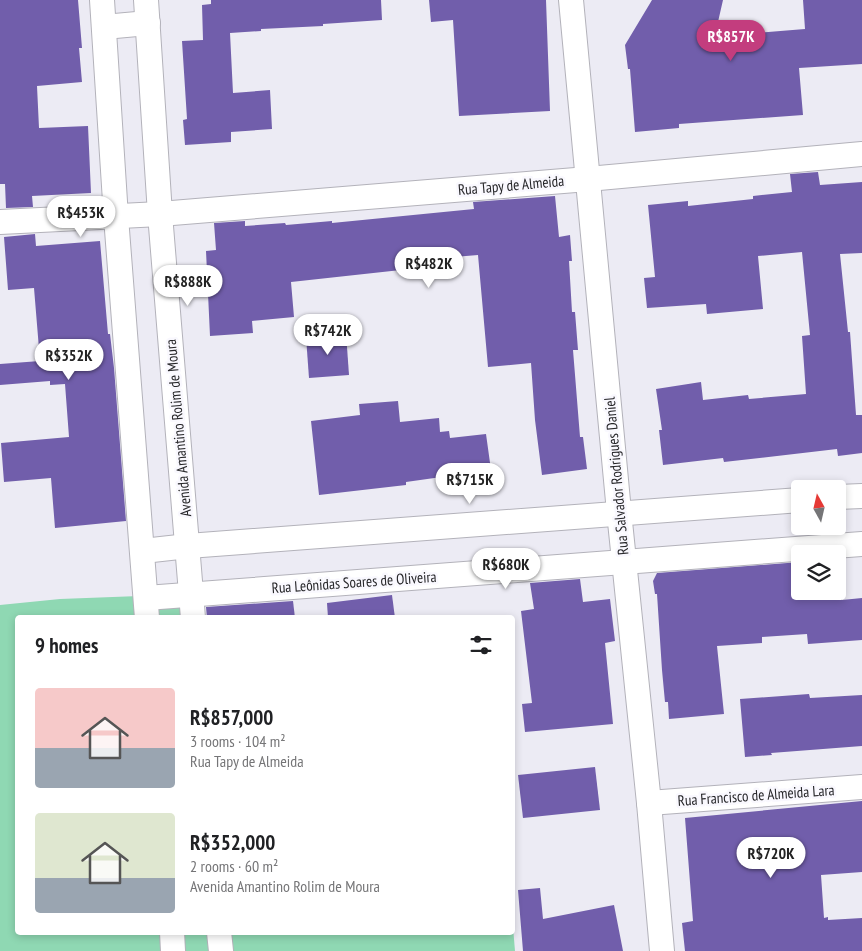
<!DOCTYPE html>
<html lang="en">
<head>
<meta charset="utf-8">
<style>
  body { margin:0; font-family:"PT Sans Narrow",sans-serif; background:#f2f2f2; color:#202124; height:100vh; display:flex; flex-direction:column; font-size:19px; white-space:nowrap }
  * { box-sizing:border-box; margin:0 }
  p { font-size:16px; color:#757577 }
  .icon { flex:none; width:28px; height:28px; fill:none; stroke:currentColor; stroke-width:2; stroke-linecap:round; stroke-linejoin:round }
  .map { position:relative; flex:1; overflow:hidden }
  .drawer { position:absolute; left:15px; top:615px; width:500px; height:320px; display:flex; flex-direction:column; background:#fff; border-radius:5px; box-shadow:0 2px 8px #0003 }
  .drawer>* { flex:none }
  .needle { width:32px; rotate:352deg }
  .fabs { position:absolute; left:791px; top:480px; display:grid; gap:10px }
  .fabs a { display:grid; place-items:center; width:55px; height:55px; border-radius:5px; background:#fff; box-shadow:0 2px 8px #0003; font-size:25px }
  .price { position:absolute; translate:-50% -42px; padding:0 11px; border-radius:18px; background:#fff; color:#222; font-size:16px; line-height:32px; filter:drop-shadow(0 1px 2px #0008) }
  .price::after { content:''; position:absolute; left:50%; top:30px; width:15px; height:11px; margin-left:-8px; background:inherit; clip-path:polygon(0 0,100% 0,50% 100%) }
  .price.selected { background:#c33d7e; color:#fff }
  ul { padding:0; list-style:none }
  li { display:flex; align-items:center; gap:15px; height:125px; padding:0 20px }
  li span { display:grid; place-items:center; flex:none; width:140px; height:100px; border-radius:5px; color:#555 }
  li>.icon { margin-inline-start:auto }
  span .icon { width:60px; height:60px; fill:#fffc; stroke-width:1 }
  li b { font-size:21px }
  h2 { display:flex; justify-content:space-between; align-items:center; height:60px; padding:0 20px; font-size:21px }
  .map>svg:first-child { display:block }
</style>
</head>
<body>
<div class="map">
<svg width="862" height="951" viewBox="0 0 862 951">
  <rect width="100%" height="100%" fill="#ecebf4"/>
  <!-- green -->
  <polygon fill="#8fd8b3" points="192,594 193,617 18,618 18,932 512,932 513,927 515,951 0,951 0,605 60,599"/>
  <!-- building -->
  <g fill="#715eab">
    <polygon points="0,0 78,0 82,48 79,48 82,82 37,86 39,128 88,126 91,193 32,196 33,207 6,208 5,184 0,184"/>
    <polygon points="211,0 381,0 382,20 323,24 323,26 261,29 261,31 230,33 233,93 270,90 272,129 231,132 231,142 185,145 183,120 187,119 182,41 203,40 202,5 211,4"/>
    <polygon points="429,0 546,0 550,111 459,116 453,20 431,22"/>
    <polygon points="652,0 723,0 715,35 732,31 732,35 805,29 803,0 862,0 862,64 799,68 803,115 679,124 679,128 635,132 630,69 628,69 625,45"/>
    <polygon points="818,172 820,185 862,182 862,253 840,254 848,332 850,332 856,415 862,415 862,453 838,456 837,449 724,462 723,458 663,465 659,430 662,430 656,389 701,382 703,400 748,395 749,399 806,394 802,336 810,335 802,252 758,256 763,309 707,314 706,304 647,308 644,278 655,277 648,205 688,201 688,206 753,199 753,196 792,192 790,174"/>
    <polygon points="555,196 559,237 570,235 572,261 569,261 572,312 575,312 578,350 573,350 580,437 583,437 587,469 542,475 535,420 531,363 488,367 478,255 418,260 419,268 291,282 294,317 252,321 253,333 210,336 206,251 216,250 214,223 245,221 245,226 285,223 286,225 332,221 332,223 474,209 473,202"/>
    <polygon points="35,234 36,246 100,241 108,334 110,334 114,368 126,521 55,528 51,478 4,482 1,443 69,437 65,384 50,385 50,381 0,385 0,364 40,361 34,288 8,290 4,237"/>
    <polygon points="346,333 349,375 309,378 306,337"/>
    <polygon points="398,401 400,422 439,418 440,432 449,431 450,438 486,434 491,470 406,482 406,485 319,495 311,421 360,415 359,404"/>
    <polygon points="800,562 800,591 838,591 838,580 840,580 842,600 862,598 862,640 808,644 807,634 762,637 762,643 717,646 724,714 669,719 668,702 665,702 662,670 657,594 655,594 653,581 657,573"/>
    <polygon points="580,579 583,602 610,599 615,641 605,643 613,724 525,732 522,704 532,703 521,611 534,609 530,583"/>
    <polygon points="392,595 395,618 328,618 327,603"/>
    <polygon points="293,601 295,618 207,618 206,607"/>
    <polygon points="809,694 810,698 862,695 862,746 771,753 772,755 745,757 740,699"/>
    <polygon points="595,767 600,810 523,818 518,775"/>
    <polygon points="862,801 862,872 821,875 824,918 828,917 828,920 862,918 862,951 685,951 682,923 693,921 685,818"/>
    <polygon points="540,888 543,919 614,905 623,951 523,951 518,890"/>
  </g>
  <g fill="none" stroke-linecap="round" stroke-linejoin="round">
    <!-- street casing -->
    <g stroke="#b3b2ba" stroke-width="26">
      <g id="street">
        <polyline points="102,0 116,217 147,618"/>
        <polyline points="146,0 160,214 193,618"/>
        <polyline points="571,0 619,512 649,803 662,951"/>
        <polyline points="104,27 148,23"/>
        <polyline points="0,222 160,214 588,179 862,154"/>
        <polyline points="838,497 862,496"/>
        <polyline points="143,551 188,546 800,500"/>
        <polyline points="146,598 862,544"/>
        <polyline points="649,803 862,787"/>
        <polyline points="172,932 173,951"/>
        <polyline points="219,932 221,951"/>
      </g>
    </g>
    <!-- street -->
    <use href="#street" stroke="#fff" stroke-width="24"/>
  </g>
  <g text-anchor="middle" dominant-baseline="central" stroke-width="5" stroke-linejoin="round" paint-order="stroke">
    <!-- street labels -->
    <g font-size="15" fill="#262629" stroke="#f9f8fe">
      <text transform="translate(511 185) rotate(-5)">Rua Tapy de Almeida</text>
      <text transform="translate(178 428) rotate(-95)">Avenida Amantino Rolim de Moura</text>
      <text transform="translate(616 476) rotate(-95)">Rua Salvador Rodrigues Daniel</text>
      <text transform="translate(354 582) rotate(-4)">Rua Leônidas Soares de Oliveira</text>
      <text transform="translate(756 795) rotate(-4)">Rua Francisco de Almeida Lara</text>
    </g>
  </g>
</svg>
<div class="fabs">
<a><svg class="needle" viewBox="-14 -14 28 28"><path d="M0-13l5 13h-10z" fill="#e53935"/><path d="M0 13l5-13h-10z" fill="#757577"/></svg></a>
<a><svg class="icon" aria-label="layers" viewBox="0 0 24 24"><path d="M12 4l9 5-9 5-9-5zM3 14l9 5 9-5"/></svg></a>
</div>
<b class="price selected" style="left:731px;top:62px">R$857K</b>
<b class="price" style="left:81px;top:238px">R$453K</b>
<b class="price" style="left:429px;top:289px">R$482K</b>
<b class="price" style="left:188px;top:307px">R$888K</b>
<b class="price" style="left:328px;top:356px">R$742K</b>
<b class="price" style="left:69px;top:381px">R$352K</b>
<b class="price" style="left:470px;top:505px">R$715K</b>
<b class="price" style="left:506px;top:590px">R$680K</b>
<b class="price" style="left:771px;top:879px">R$720K</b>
<section class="drawer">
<h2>9 homes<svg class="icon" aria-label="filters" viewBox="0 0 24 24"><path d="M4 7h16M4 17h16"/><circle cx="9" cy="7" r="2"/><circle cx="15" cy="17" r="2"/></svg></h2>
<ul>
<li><span style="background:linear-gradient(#f6c9c9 60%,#9aa5b1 0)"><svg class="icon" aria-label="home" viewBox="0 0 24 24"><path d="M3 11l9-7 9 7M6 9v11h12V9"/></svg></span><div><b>R$857,000</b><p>3 rooms · 104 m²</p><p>Rua Tapy de Almeida</p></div></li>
<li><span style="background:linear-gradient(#dfe7d0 65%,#9aa5b1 0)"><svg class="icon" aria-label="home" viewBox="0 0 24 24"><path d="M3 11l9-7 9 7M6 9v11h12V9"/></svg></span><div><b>R$352,000</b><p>2 rooms · 60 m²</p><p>Avenida Amantino Rolim de Moura</p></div></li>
</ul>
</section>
</div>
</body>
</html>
